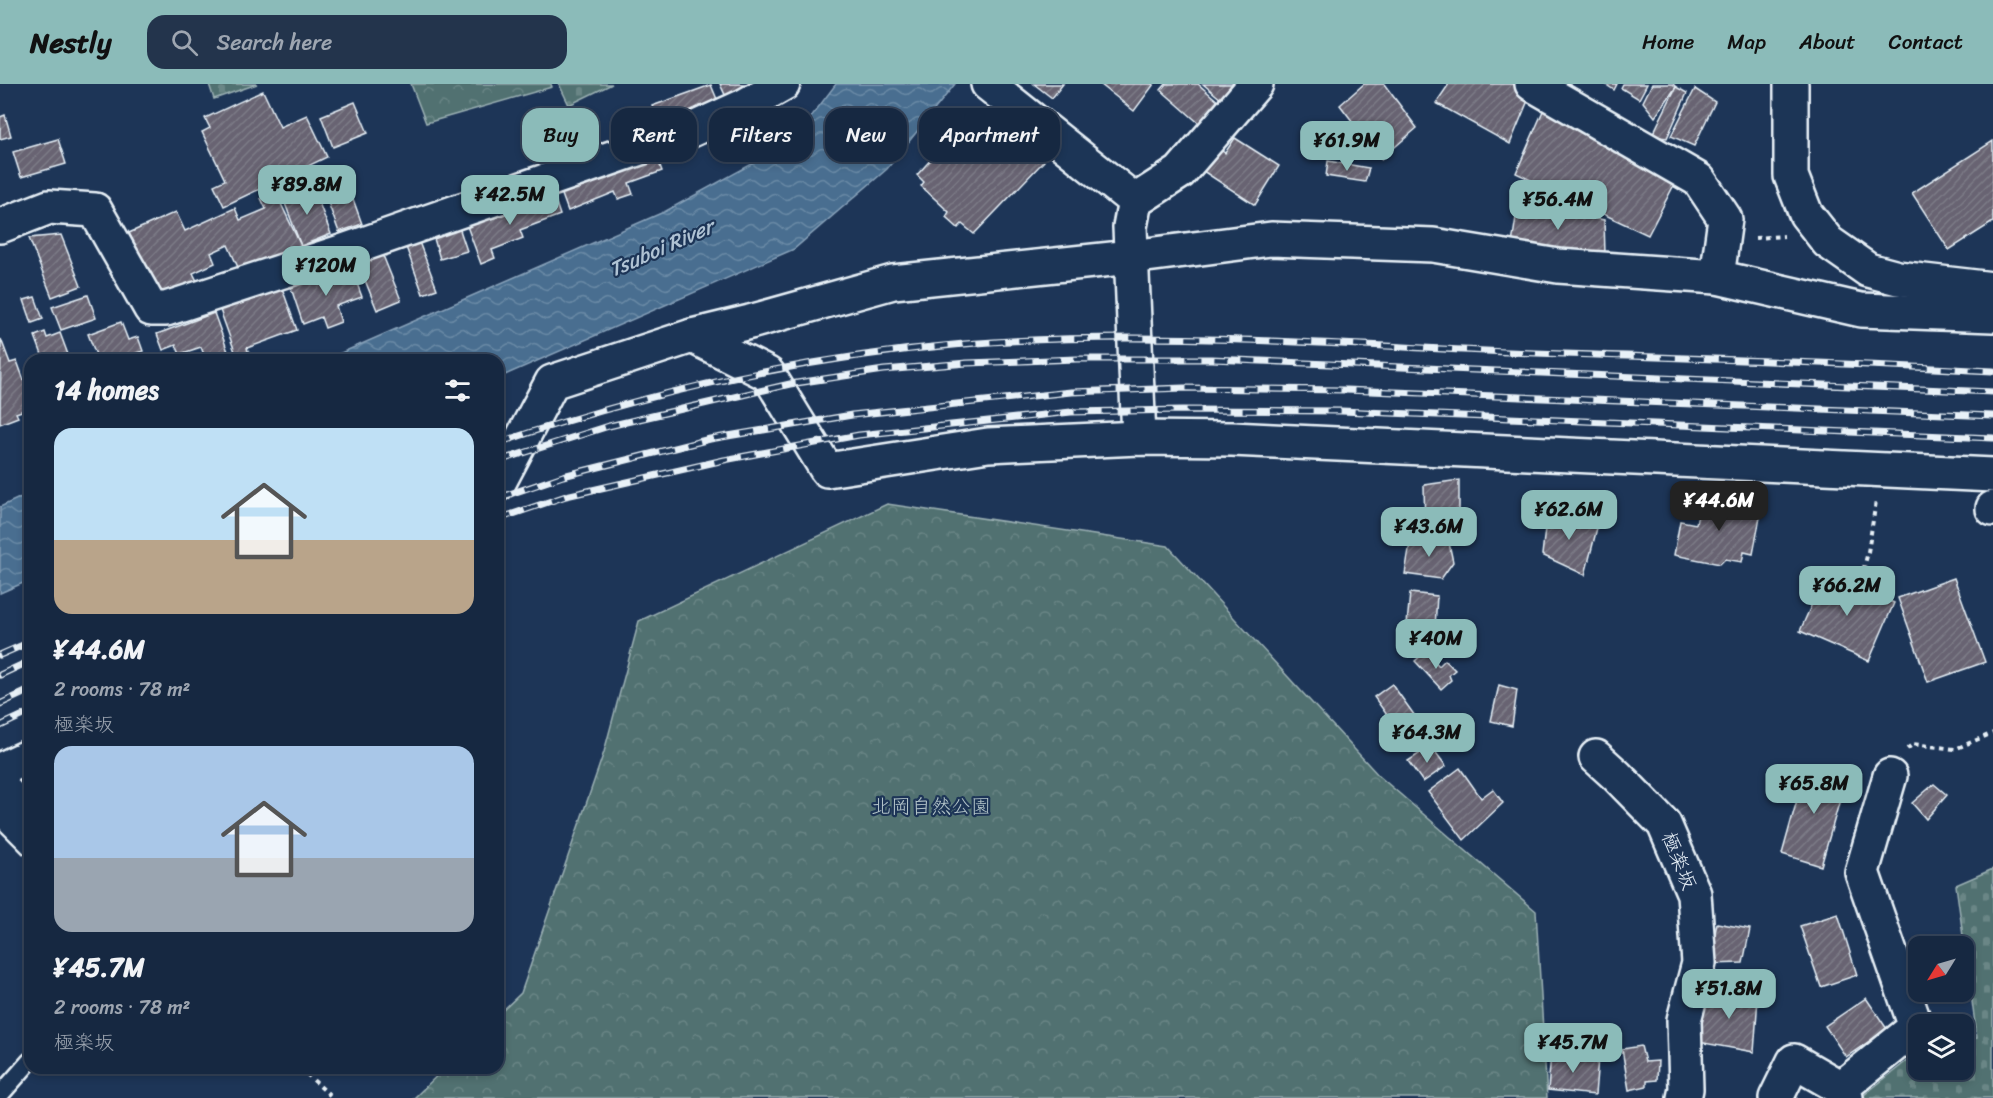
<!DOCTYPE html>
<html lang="en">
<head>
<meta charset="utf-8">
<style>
  body { margin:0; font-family:Sriracha,"Klee One",sans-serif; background:#23344c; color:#f1f3f6; height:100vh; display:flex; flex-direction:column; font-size:22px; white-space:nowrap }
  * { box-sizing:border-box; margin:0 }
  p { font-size:20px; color:#9ea6b1 }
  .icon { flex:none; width:33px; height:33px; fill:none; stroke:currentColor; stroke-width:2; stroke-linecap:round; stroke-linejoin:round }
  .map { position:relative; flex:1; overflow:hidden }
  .side { position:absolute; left:24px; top:270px; width:480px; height:720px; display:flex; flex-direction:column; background:#162841; border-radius:18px; box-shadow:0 3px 9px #0003,0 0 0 2px #35445a }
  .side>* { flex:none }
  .banner { position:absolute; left:522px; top:24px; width:570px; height:54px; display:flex; gap:12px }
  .needle { width:39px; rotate:233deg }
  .tools { position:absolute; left:1908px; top:852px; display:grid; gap:12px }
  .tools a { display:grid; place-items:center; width:66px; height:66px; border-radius:12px; background:#162841; box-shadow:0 3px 9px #0003,0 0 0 2px #35445a; font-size:30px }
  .price { position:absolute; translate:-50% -51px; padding:0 14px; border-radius:12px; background:#8bbbb9; color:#111; font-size:20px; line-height:39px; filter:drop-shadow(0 2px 3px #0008) }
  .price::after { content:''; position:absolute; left:50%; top:36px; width:18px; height:14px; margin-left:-9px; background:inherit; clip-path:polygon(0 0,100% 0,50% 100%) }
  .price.on { background:#222; color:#fff }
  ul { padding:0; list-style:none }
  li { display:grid; align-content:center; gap:12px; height:318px; padding:0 30px }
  li span { display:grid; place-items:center; height:186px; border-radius:18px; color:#555 }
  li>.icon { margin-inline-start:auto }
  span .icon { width:108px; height:108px; fill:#fffc; stroke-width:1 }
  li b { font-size:26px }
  h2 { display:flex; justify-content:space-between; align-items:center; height:72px; padding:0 30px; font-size:26px }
  .pill { padding:0 21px; border-radius:18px; background:#162841; box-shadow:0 3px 9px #0003,0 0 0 2px #35445a; font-size:21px; line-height:54px }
  .pill.on { background:#8bbbb9; color:#111 }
  header { display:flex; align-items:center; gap:36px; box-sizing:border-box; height:84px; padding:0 30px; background:#8bbbb9; color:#111 }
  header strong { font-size:28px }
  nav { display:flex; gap:33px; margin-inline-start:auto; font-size:21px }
  .search { width:420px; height:54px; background:#23344c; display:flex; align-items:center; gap:15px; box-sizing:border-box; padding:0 21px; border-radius:18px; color:#9ea6b1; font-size:22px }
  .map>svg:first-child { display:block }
</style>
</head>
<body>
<header>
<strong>Nestly</strong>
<div class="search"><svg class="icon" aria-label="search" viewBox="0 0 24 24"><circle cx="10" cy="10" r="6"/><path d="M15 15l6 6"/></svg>Search here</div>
<nav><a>Home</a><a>Map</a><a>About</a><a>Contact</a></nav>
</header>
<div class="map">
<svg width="1993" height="1014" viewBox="0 0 1993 1014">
  <defs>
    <pattern id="forest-crowns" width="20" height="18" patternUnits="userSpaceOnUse" patternTransform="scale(1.5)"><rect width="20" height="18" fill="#517171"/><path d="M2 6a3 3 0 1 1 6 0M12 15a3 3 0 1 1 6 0" fill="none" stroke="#6a8686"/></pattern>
    <pattern id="cemetery-stones" width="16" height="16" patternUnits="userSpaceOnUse" patternTransform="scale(1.5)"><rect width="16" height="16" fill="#517171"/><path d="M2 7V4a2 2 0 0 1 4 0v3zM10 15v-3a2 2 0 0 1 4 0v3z" fill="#6a8686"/></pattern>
    <pattern id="water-waves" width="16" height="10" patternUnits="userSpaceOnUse" patternTransform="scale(1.5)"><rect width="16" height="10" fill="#486e90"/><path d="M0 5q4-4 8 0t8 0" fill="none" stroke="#6b8aa6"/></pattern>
    <pattern id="building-hatch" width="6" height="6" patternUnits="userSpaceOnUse" patternTransform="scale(1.5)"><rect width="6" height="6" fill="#676472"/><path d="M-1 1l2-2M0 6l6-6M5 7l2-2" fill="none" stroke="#7d7b87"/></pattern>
  </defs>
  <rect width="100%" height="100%" fill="#1d3557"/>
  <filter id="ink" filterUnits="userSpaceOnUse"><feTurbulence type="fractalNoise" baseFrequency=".0167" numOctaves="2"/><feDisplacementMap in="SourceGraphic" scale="12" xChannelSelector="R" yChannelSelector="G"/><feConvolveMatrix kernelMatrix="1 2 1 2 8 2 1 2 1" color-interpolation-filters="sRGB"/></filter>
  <g filter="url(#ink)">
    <!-- forest -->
    <g fill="url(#forest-crowns)" stroke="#9cb1b4" stroke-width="1.5">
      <polygon points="411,0 551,0 552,3 426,39"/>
      <polygon points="887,420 1168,462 1379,692 1536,827 1547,1014 414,1014 445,984 498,984 498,931 521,909 604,668 639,537"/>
    </g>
    <!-- cemetery -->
    <g fill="url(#cemetery-stones)" stroke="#9cb1b4" stroke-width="1.5">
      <polygon points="209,0 257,0 214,15"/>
      <polygon points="559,0 612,0 569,21"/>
      <polygon points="1993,785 1993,1014 1865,1014 1864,1011 1918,968 1918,986 1964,986 1964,955 1977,954 1956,801"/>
    </g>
    <!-- water -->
    <g fill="url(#water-waves)" stroke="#88a2ba" stroke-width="1.5">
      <polygon points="836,0 955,0 887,85 794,165 498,294 498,276 325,276 666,127 792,58"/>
      <polygon points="30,409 30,496 0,509 0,423"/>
    </g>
    <!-- building -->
    <g fill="url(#building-hatch)" stroke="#e8f1f8" stroke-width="1.5">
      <polygon points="720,0 762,0 727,15"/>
      <polygon points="1034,0 1063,0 1052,14"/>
      <polygon points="1100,0 1154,0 1134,27"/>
      <polygon points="1166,0 1198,0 1220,19 1201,41 1161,6"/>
      <polygon points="1203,0 1235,0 1222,16"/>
      <polygon points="1364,0 1384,0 1417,44 1381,75 1340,21"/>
      <polygon points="1449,0 1515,0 1531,9 1510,60 1436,19"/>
      <polygon points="1605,0 1617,0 1614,6"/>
      <polygon points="1623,0 1647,0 1639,15 1621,4"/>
      <polygon points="1652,0 1673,0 1676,3 1655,33 1643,18"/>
      <polygon points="711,1 719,20 660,42 652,22"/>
      <polygon points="1676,3 1687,9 1667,54 1652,52"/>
      <polygon points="1695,5 1715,18 1694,62 1671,52"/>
      <polygon points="263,7 280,43 307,31 327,73 224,122 214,101 225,96 202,48 210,44 205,34"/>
      <polygon points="355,18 368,49 333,63 321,32"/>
      <polygon points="1546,20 1677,95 1648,151 1516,89"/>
      <polygon points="643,25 650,42 623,52 616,35"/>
      <polygon points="987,27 1044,77 974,150 962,140 958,144 946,133 949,128 921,102 924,98 917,91 958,45 965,52"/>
      <polygon points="5,31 11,52 0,55 0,33"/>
      <polygon points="1235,54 1279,82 1255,121 1203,87 1219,65 1225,69"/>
      <polygon points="58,55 66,80 21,93 13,68"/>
      <polygon points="1993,57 1993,138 1949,166 1912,109"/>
      <polygon points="656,71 662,87 629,99 633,110 618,115 615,108 568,127 561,108"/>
      <polygon points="1328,77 1369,84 1365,98 1326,92"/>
      <polygon points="334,88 341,107 349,104 362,140 339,148 319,94"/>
      <polygon points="313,103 331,150 301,162 283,114"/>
      <polygon points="275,107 301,162 241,190 228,161 211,169 215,179 193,189 197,197 159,214 129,149 176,128 185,147 235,124 240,136 266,125 261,114"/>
      <polygon points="553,110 560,131 520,146 523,154 492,166 495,174 481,180 467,142"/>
      <polygon points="1518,120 1604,136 1605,170 1512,160"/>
      <polygon points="459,143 467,167 440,175 433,151"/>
      <polygon points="61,151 81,202 52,213 29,154"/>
      <polygon points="419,158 437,205 423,210 406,163"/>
      <polygon points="382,169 401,216 377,226 358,179"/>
      <polygon points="351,183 362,213 336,222 341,238 325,244 321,233 303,240 291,204"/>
      <polygon points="282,204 297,246 247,264 250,272 238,276 220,226"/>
      <polygon points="88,211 96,234 61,246 52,223"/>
      <polygon points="35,213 43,235 32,239 24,216"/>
      <polygon points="214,229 231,276 206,276 201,263 180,270 176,261 163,266 157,250"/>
      <polygon points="121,238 128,256 138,253 143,267 134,270 137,276 98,276 88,250"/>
      <polygon points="45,248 47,254 60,249 70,276 44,276 35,252"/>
      <polygon points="1,255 10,279 17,277 30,313 30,324 16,329 18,333 0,340"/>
      <polygon points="196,271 198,276 182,276"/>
      <polygon points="1459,396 1459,448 1425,445 1424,401"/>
      <polygon points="1702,411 1762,423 1753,470 1744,468 1742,478 1725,475 1720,480 1674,471 1680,437 1696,440"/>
      <polygon points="1547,427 1598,440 1585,491 1542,471"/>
      <polygon points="1411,453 1449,459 1453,478 1441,495 1405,490"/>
      <polygon points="1826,488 1894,519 1869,577 1800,547"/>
      <polygon points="1954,494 1985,578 1928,598 1898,514"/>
      <polygon points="1410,509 1437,512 1435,543 1407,540"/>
      <polygon points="1426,567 1439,582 1445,576 1455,586 1449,591 1451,596 1441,605 1415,577"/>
      <polygon points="1392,600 1420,639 1402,652 1374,613"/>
      <polygon points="1499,601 1517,606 1512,642 1491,637"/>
      <polygon points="1431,662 1446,682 1423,698 1408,677"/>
      <polygon points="1807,680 1847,691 1821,782 1782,770"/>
      <polygon points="1460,684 1481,714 1493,705 1503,719 1464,756 1428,708"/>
      <polygon points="1934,700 1947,711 1926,735 1912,719"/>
      <polygon points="1838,830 1857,891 1821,903 1800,842"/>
      <polygon points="1717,839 1750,845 1743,879 1709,880"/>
      <polygon points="1706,904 1758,914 1754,968 1698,958"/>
      <polygon points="1866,914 1887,945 1846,973 1825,942"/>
      <polygon points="1641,962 1645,978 1658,977 1657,996 1647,997 1647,1002 1629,1006 1622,965"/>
      <polygon points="1551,970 1598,974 1595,1011 1548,1006"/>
    </g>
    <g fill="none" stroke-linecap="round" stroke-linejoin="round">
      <!-- service casing -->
      <g stroke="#e8f1f8" stroke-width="21">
        <g id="service">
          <polyline points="0,733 30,763"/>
          <polyline points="0,1011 30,977"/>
        </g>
      </g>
      <!-- minor casing -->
      <g stroke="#e8f1f8" stroke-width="38">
        <g id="minor">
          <polyline points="988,0 1135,117"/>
          <polyline points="1532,0 1699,96 1725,135 1717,193"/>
          <polyline points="1791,0 1791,92 1806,130 1828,158 1868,186 1898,194 1993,205"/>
          <polyline points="0,142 49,123 95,126 151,225 166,225 341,168 689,47 744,22 783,0"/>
          <polyline points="1139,354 1130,143 1135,117 1180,88 1256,0"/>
          <polyline points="498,400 552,298 692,252 768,290 827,386 988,361 1139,354 1232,355 1993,391"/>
          <polyline points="1993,424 1993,425"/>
          <polyline points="1596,673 1617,692 1664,740 1694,810 1699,879 1684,936 1686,1005 1684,1014"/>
          <polyline points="0,686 30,672"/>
          <polyline points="0,703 30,732"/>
          <polyline points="1841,1004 1916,943 1862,788 1890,692"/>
          <polyline points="1776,1014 1794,977 1841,1004 1846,1014"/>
        </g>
      </g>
      <!-- tertiary casing -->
      <g stroke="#e8f1f8" stroke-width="38">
        <polyline id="tertiary" points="692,252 750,238 893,198 1131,173 1271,155 1433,161 1558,182 1717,193 1861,226 1993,231"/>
      </g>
      <!-- path -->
      <g stroke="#e8f1f8" stroke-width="4" stroke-dasharray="4.5 4.5" stroke-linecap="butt">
        <polyline points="1755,154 1784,152"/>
        <polyline points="1859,503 1868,468 1876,417"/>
        <polyline points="1907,665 1913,660 1955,665 1993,649"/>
        <polyline points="300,984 333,1014"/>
      </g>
      <!-- service -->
      <use href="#service" stroke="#1d3557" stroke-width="16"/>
      <!-- minor -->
      <use href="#minor" stroke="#1d3557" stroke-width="33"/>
      <!-- tertiary -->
      <use href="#tertiary" stroke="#1d3557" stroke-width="33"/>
      <!-- rail casing -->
      <g stroke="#e8f1f8" stroke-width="7">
        <g id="rail">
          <path d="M 498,359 C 649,308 805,273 964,260 C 1145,246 1327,260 1509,268 C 1670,274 1832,278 1993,287"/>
          <polyline points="498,377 609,342 790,300 884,286 967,279 1077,275 1211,275 1993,308"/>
          <polyline points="498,414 563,392 710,355 852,331 1071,308 1184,304 1345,306 1993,332"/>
          <polyline points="498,435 566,412 724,376 859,351 1071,328 1182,326 1341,327 1993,354"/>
          <polyline points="0,571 30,558"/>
          <polyline points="0,591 30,577"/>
          <polyline points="0,620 30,606"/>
          <polyline points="0,642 30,628"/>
        </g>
      </g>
      <!-- rail -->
      <use href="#rail" stroke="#1d3557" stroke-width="4.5" stroke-dasharray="14" stroke-linecap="butt"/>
    </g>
  </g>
  <g text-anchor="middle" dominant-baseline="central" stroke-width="4.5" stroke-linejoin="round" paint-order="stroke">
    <!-- park labels -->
    <g font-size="20" fill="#b3c4c9" stroke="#1d3557">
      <text x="931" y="722">北岡自然公園</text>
    </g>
    <!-- street labels -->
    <g font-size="20" fill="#e8f1f8" stroke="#1d3557">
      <text transform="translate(1679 777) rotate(68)">極楽坂</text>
    </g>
    <!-- water labels -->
    <g font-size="21" font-style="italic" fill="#b0c3d4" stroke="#1d3557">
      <text transform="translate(661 164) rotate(-24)">Tsuboi River</text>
    </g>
  </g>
</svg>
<div class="tools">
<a><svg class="needle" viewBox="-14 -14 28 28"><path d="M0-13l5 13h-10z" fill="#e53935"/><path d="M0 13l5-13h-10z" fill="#9ea6b1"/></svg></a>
<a><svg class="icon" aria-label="layers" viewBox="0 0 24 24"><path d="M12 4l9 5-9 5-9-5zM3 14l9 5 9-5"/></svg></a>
</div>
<b class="price" style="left:1347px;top:88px">¥61.9M</b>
<b class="price" style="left:307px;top:132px">¥89.8M</b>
<b class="price" style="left:510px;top:142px">¥42.5M</b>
<b class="price" style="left:1558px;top:147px">¥56.4M</b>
<b class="price" style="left:326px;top:213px">¥120M</b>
<b class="price on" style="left:1719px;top:448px">¥44.6M</b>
<b class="price" style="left:1569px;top:457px">¥62.6M</b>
<b class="price" style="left:1429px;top:474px">¥43.6M</b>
<b class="price" style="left:1847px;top:533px">¥66.2M</b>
<b class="price" style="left:1436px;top:586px">¥40M</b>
<b class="price" style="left:1427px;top:680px">¥64.3M</b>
<b class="price" style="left:1814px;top:731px">¥65.8M</b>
<b class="price" style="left:1729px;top:936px">¥51.8M</b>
<b class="price" style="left:1573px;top:990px">¥45.7M</b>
<div class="banner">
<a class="pill on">Buy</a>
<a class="pill">Rent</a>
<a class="pill">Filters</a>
<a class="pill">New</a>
<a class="pill">Apartment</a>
</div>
<section class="side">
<h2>14 homes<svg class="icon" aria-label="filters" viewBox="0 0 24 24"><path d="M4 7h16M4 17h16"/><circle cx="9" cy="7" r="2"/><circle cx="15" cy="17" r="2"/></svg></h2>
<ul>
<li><span style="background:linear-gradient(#bfe0f5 60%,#b9a48a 0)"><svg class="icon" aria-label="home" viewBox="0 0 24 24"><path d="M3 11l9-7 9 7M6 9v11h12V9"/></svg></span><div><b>¥44.6M</b><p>2 rooms · 78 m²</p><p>極楽坂</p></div></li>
<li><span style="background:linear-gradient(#a9c7e8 60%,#9aa5b1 0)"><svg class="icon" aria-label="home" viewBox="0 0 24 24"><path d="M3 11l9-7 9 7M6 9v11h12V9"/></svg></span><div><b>¥45.7M</b><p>2 rooms · 78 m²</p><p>極楽坂</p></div></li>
</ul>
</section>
</div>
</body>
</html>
